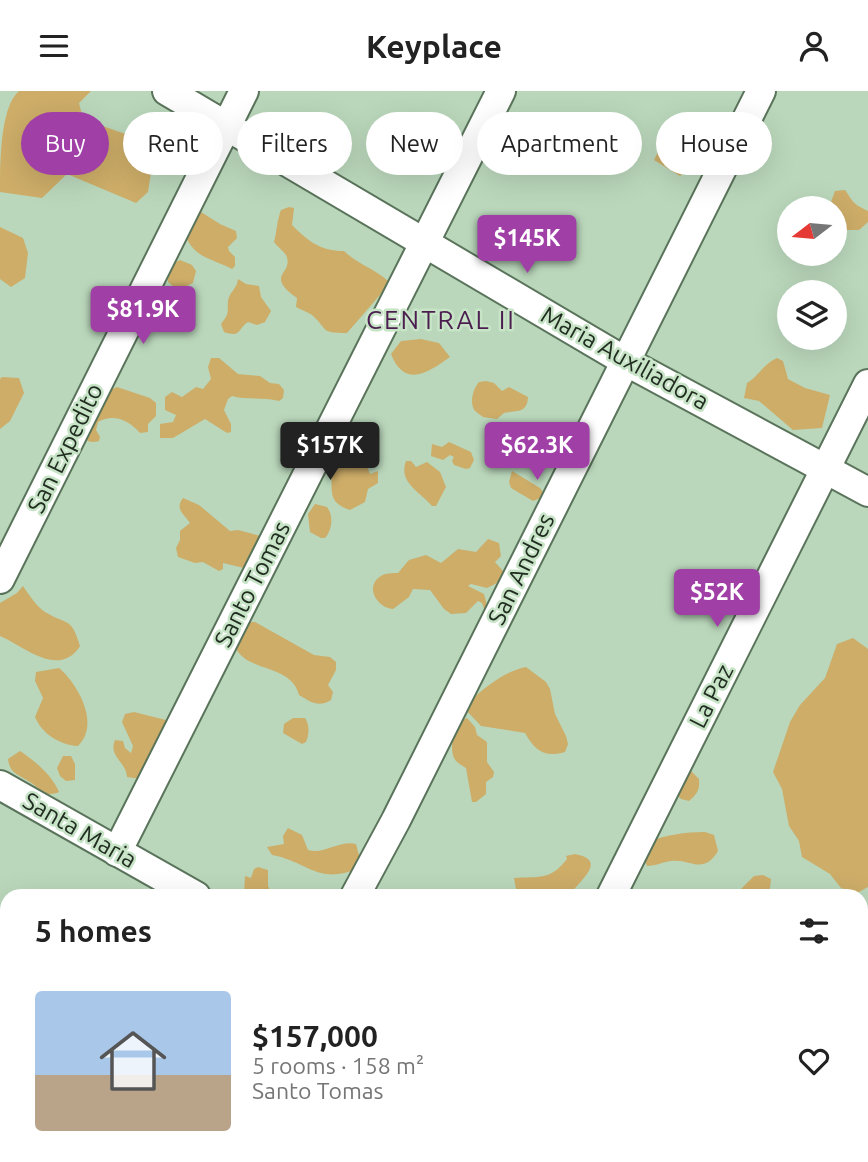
<!DOCTYPE html>
<html lang="en">
<head>
<meta charset="utf-8">
<style>
  body { margin:0; font-family:Ubuntu,sans-serif; background:#f2f2f2; color:#222; height:100vh; display:flex; flex-direction:column; font-size:26px; white-space:nowrap }
  * { box-sizing:border-box; margin:0 }
  p { font-size:23px; color:#767676 }
  .icon { flex:none; width:38px; height:38px; fill:none; stroke:currentColor; stroke-width:2; stroke-linecap:round; stroke-linejoin:round }
  .map { position:relative; flex:1; overflow:hidden }
  .sheet { position:absolute; left:0px; top:798px; width:868px; height:273px; display:flex; flex-direction:column; background:#fff; border-radius:21px 21px 0 0; box-shadow:0 7px 28px #0002 }
  .sheet>* { flex:none }
  .top-card { position:absolute; left:21px; top:21px; width:826px; height:63px; display:flex; gap:14px }
  .needle { width:46px; rotate:254deg }
  .tools { position:absolute; left:777px; top:105px; display:grid; gap:14px }
  .tools a { display:grid; place-items:center; width:70px; height:70px; border-radius:50%; background:#fff; box-shadow:0 7px 28px #0002; font-size:35px }
  .price { position:absolute; translate:-50% -60px; padding:0 16px; border-radius:7px; background:#a03fa6; color:#fff; font-size:23px; line-height:46px; filter:drop-shadow(0 2px 4px #0008) }
  .price::after { content:''; position:absolute; left:50%; top:42px; width:21px; height:16px; margin-left:-10px; background:inherit; clip-path:polygon(0 0,100% 0,50% 100%) }
  .price.selected { background:#222; color:#fff }
  ul { padding:0; list-style:none }
  li { display:flex; align-items:center; gap:21px; height:175px; padding:0 35px }
  li+li { border-top:2px solid #e0e0e0 }
  li span { display:grid; place-items:center; flex:none; width:196px; height:140px; border-radius:7px; color:#555 }
  li>.icon { margin-inline-start:auto }
  span .icon { width:84px; height:84px; fill:#fffc; stroke-width:1 }
  li b { font-size:30px }
  h2 { display:flex; justify-content:space-between; align-items:center; height:84px; padding:0 35px; font-size:30px }
  .tag { padding:0 24px; border-radius:32px; background:#fff; box-shadow:0 7px 28px #0002; font-size:24px; line-height:63px }
  .tag.selected { background:#a03fa6; color:#fff }
  header { display:flex; justify-content:space-between; align-items:center; height:91px; padding:0 35px; background:#fff; font-size:32px; font-weight:700 }
  .map>svg:first-child { display:block }
</style>
</head>
<body>
<header><svg class="icon" aria-label="menu" viewBox="0 0 24 24"><path d="M4 6h16M4 12h16M4 18h16"/></svg>Keyplace<svg class="icon" aria-label="person" viewBox="0 0 24 24"><circle cx="12" cy="8" r="4"/><path d="M4 21q1-7 8-7t8 7"/></svg></header>
<div class="map">
<svg width="868" height="1071" viewBox="0 0 868 1071">
  <rect width="100%" height="100%" fill="#bad7bb"/>
  <!-- green -->
  <g fill="#cdad68">
    <path d="M 19,0 L 91,0 L 79,12 L 83,28 L 131,45 L 145,55 L 153,69 L 148,101 L 136,112 L 67,83 L 42,107 L 0,101 C 0,73 0,16 19,0 Z"/>
    <polygon points="658,61 673,64 690,76 680,85 654,69"/>
    <path d="M 845,99 C 854,112 853,113 868,120 L 868,131 L 859,139 L 835,139 L 835,117 L 824,117 L 825,113 L 831,111 L 835,100 Z"/>
    <path d="M 289,116 L 294,117 L 292,134 C 308,150 320,160 344,160 C 359,174 372,176 388,190 L 386,197 L 347,242 C 319,242 329,239 312,224 C 308,221 301,219 296,216 L 297,207 C 263,183 295,183 286,164 C 283,160 277,155 274,151 C 277,140 277,129 281,119 Z"/>
    <path d="M 201,121 L 220,133 L 236,140 L 237,147 L 228,156 L 229,160 L 235,166 L 235,175 L 232,178 C 206,165 192,167 182,136 L 193,124 Z"/>
    <polygon points="0,136 23,147 28,162 25,187 11,196 0,188"/>
    <path d="M 180,169 L 192,174 L 196,180 L 193,192 L 178,199 L 168,191 C 168,178 168,175 180,169 Z"/>
    <path d="M 238,188 L 246,193 L 259,195 L 261,206 L 271,220 L 265,231 L 257,234 L 248,231 C 237,238 242,247 224,241 L 221,233 C 230,221 227,223 228,210 C 229,201 237,198 238,188 Z"/>
    <path d="M 421,248 L 439,252 L 450,266 C 430,280 405,299 391,263 L 401,250 Z"/>
    <path d="M 211,267 L 219,267 L 238,283 L 260,285 L 270,292 L 279,293 L 284,299 L 283,307 L 279,310 C 263,306 244,309 232,305 L 228,308 L 224,319 L 231,333 L 231,341 L 227,342 L 205,328 L 173,347 L 160,347 L 160,333 L 173,331 L 176,324 L 165,319 L 165,306 L 172,301 L 182,306 L 196,296 L 203,298 L 211,288 L 208,276 Z"/>
    <path d="M 777,267 L 783,270 L 788,288 L 805,297 L 830,304 L 822,337 L 793,339 L 759,310 L 744,307 L 747,292 C 759,285 762,274 777,267 Z"/>
    <polygon points="2,286 19,287 24,302 10,330 0,338 0,288"/>
    <path d="M 486,290 L 494,292 L 502,300 L 509,296 L 528,306 C 527,323 517,319 504,322 L 497,328 L 483,326 L 475,320 C 469,312 473,298 479,291 Z"/>
    <path d="M 117,296 L 150,307 L 156,312 L 156,325 L 148,333 L 148,341 L 140,342 C 129,329 113,322 98,331 L 96,339 L 100,346 L 99,350 C 90,352 87,351 82,344 L 106,301 Z"/>
    <polygon points="449,351 471,361 474,369 470,377 466,378 454,374 452,370 454,366 450,364 443,369 431,365 432,353 442,356"/>
    <path d="M 339,359 C 346,364 361,364 366,372 C 368,375 368,379 370,383 L 378,380 L 378,392 L 368,398 L 365,411 L 350,419 C 327,411 333,401 331,382 C 330,377 328,371 326,365 L 328,361 Z"/>
    <path d="M 406,370 L 411,370 L 416,376 L 427,371 L 440,381 L 446,396 L 436,415 L 432,415 C 419,400 398,391 406,370 Z"/>
    <polygon points="512,380 540,397 543,401 541,407 533,410 511,397 509,391"/>
    <path d="M 183,407 L 199,414 L 230,440 L 238,439 L 264,446 L 248,478 L 223,472 L 223,478 L 219,480 L 203,471 L 195,472 L 178,466 L 176,457 L 180,449 L 180,440 L 190,432 C 185,424 174,418 183,407 Z"/>
    <path d="M 315,413 L 327,416 C 334,425 332,439 325,447 L 321,447 L 310,441 L 308,423 Z"/>
    <path d="M 488,448 L 499,452 L 501,465 L 495,471 L 503,480 C 502,490 496,493 487,497 L 471,493 L 468,495 L 484,503 L 488,518 L 485,520 L 482,512 L 478,510 L 466,522 L 451,523 L 444,518 L 430,499 L 413,498 L 409,506 L 393,518 C 377,517 364,495 381,485 C 385,482 393,482 398,482 L 409,469 L 426,464 L 441,472 L 458,458 L 476,461 Z"/>
    <path d="M 23,495 C 29,504 37,516 45,521 C 68,535 71,525 80,555 C 59,588 24,555 0,545 L 0,512 L 17,502 Z"/>
    <path d="M 247,531 L 255,531 L 314,564 L 330,566 L 336,571 L 336,579 L 328,594 L 333,601 L 331,609 C 318,617 311,611 299,604 C 291,572 245,582 235,555 L 241,538 L 248,534 Z"/>
    <polygon points="853,547 868,558 868,796 857,802 841,797 830,783 802,766 799,750 789,735 782,698 773,681 790,631 800,614 825,587 837,553"/>
    <path d="M 526,576 L 546,591 L 550,598 L 555,623 L 566,645 L 568,653 L 565,661 C 545,667 535,660 525,642 L 481,635 L 464,617 C 479,600 504,580 526,576 Z"/>
    <path d="M 59,577 C 78,593 101,634 78,655 C 60,654 42,643 35,626 L 43,607 L 35,590 L 36,581 Z"/>
    <path d="M 134,621 L 174,631 L 141,688 L 127,686 C 126,670 108,666 115,649 L 123,650 L 125,657 L 131,662 L 133,655 L 122,631 L 125,623 Z"/>
    <path d="M 293,627 L 305,627 C 310,634 309,644 306,651 L 302,653 L 283,642 L 284,633 Z"/>
    <path d="M 467,627 L 475,636 L 477,644 L 487,651 L 487,671 L 494,681 L 493,686 L 486,691 L 486,703 L 476,711 L 472,711 L 466,677 C 463,675 459,673 456,670 C 448,661 454,639 458,631 Z"/>
    <path d="M 20,660 C 36,671 52,684 59,701 C 45,707 41,698 30,691 C 18,683 10,683 8,668 Z"/>
    <polygon points="63,665 71,665 75,673 75,689 66,690 60,685 57,677"/>
    <path d="M 688,677 L 699,688 C 700,699 697,703 689,710 L 681,708 L 674,701 Z"/>
    <path d="M 288,737 L 302,744 L 308,759 C 324,764 339,749 356,753 L 360,768 L 359,777 C 318,795 307,770 272,764 L 267,756 L 284,753 L 283,745 Z"/>
    <path d="M 705,741 L 714,744 L 718,760 C 703,785 690,767 671,770 C 662,771 656,775 647,775 L 644,767 L 648,751 C 665,744 685,741 705,741 Z"/>
    <path d="M 575,763 C 611,770 575,792 570,805 L 517,804 L 514,787 C 539,785 550,790 567,768 L 566,765 Z"/>
    <polygon points="258,776 268,779 268,795 273,805 244,803 245,785 251,787 254,778"/>
    <polygon points="763,784 771,788 770,797 765,805 734,805 754,785"/>
    <polygon points="510,1064 557,1064 568,1071 505,1071"/>
  </g>
  <g fill="none" stroke-linecap="round" stroke-linejoin="round">
    <!-- minor casing -->
    <g stroke="#5a745b" stroke-width="32">
      <g id="minor">
        <polyline points="167,0 625,270 868,401"/>
        <polyline points="0,488 244,0"/>
        <polyline points="0,694 196,805"/>
        <polyline points="117,761 501,0"/>
        <polyline points="355,805 396,729 761,0"/>
        <polyline points="611,805 868,293"/>
        <polyline points="659,1064 672,1071"/>
        <polyline points="328,1071 333,1064"/>
        <polyline points="631,1071 634,1064"/>
      </g>
    </g>
    <!-- minor -->
    <use href="#minor" stroke="#fff" stroke-width="28"/>
  </g>
  <g text-anchor="middle" dominant-baseline="central" stroke-width="5" stroke-linejoin="round" paint-order="stroke">
    <!-- street labels -->
    <g font-size="24" fill="#222d22" stroke="#c7e4c7">
      <text transform="translate(625 267) rotate(29)">Maria Auxiliadora</text>
      <text transform="translate(65 357) rotate(-64)">San Expedito</text>
      <text transform="translate(521 478) rotate(-64)">San Andres</text>
      <text transform="translate(252 493) rotate(-63)">Santo Tomas</text>
      <text transform="translate(711 605) rotate(-63)">La Paz</text>
      <text transform="translate(80 739) rotate(30)">Santa Maria</text>
    </g>
    <!-- neighbourhood labels -->
    <g font-size="26" letter-spacing="2" fill="#4c1d4f" stroke="#c7e4c7">
      <text x="441" y="228">CENTRAL II</text>
    </g>
  </g>
</svg>
<div class="tools">
<a><svg class="needle" viewBox="-14 -14 28 28"><path d="M0-13l5 13h-10z" fill="#e53935"/><path d="M0 13l5-13h-10z" fill="#767676"/></svg></a>
<a><svg class="icon" aria-label="layers" viewBox="0 0 24 24"><path d="M12 4l9 5-9 5-9-5zM3 14l9 5 9-5"/></svg></a>
</div>
<b class="price" style="left:527px;top:184px">$145K</b>
<b class="price" style="left:143px;top:255px">$81.9K</b>
<b class="price selected" style="left:330px;top:391px">$157K</b>
<b class="price" style="left:537px;top:391px">$62.3K</b>
<b class="price" style="left:717px;top:538px">$52K</b>
<div class="top-card">
<a class="tag selected">Buy</a>
<a class="tag">Rent</a>
<a class="tag">Filters</a>
<a class="tag">New</a>
<a class="tag">Apartment</a>
<a class="tag">House</a>
</div>
<section class="sheet">
<h2>5 homes<svg class="icon" aria-label="filters" viewBox="0 0 24 24"><path d="M4 7h16M4 17h16"/><circle cx="9" cy="7" r="2"/><circle cx="15" cy="17" r="2"/></svg></h2>
<ul>
<li><span style="background:linear-gradient(#a9c7e8 60%,#b9a48a 0)"><svg class="icon" aria-label="home" viewBox="0 0 24 24"><path d="M3 11l9-7 9 7M6 9v11h12V9"/></svg></span><div><b>$157,000</b><p>5 rooms · 158 m²</p><p>Santo Tomas</p></div><svg class="icon" aria-label="heart" viewBox="0 0 24 24"><path d="M12 20l-8-8c-3-5 5-10 8-4 3-6 11-1 8 4z"/></svg></li>
</ul>
</section>
</div>
</body>
</html>
